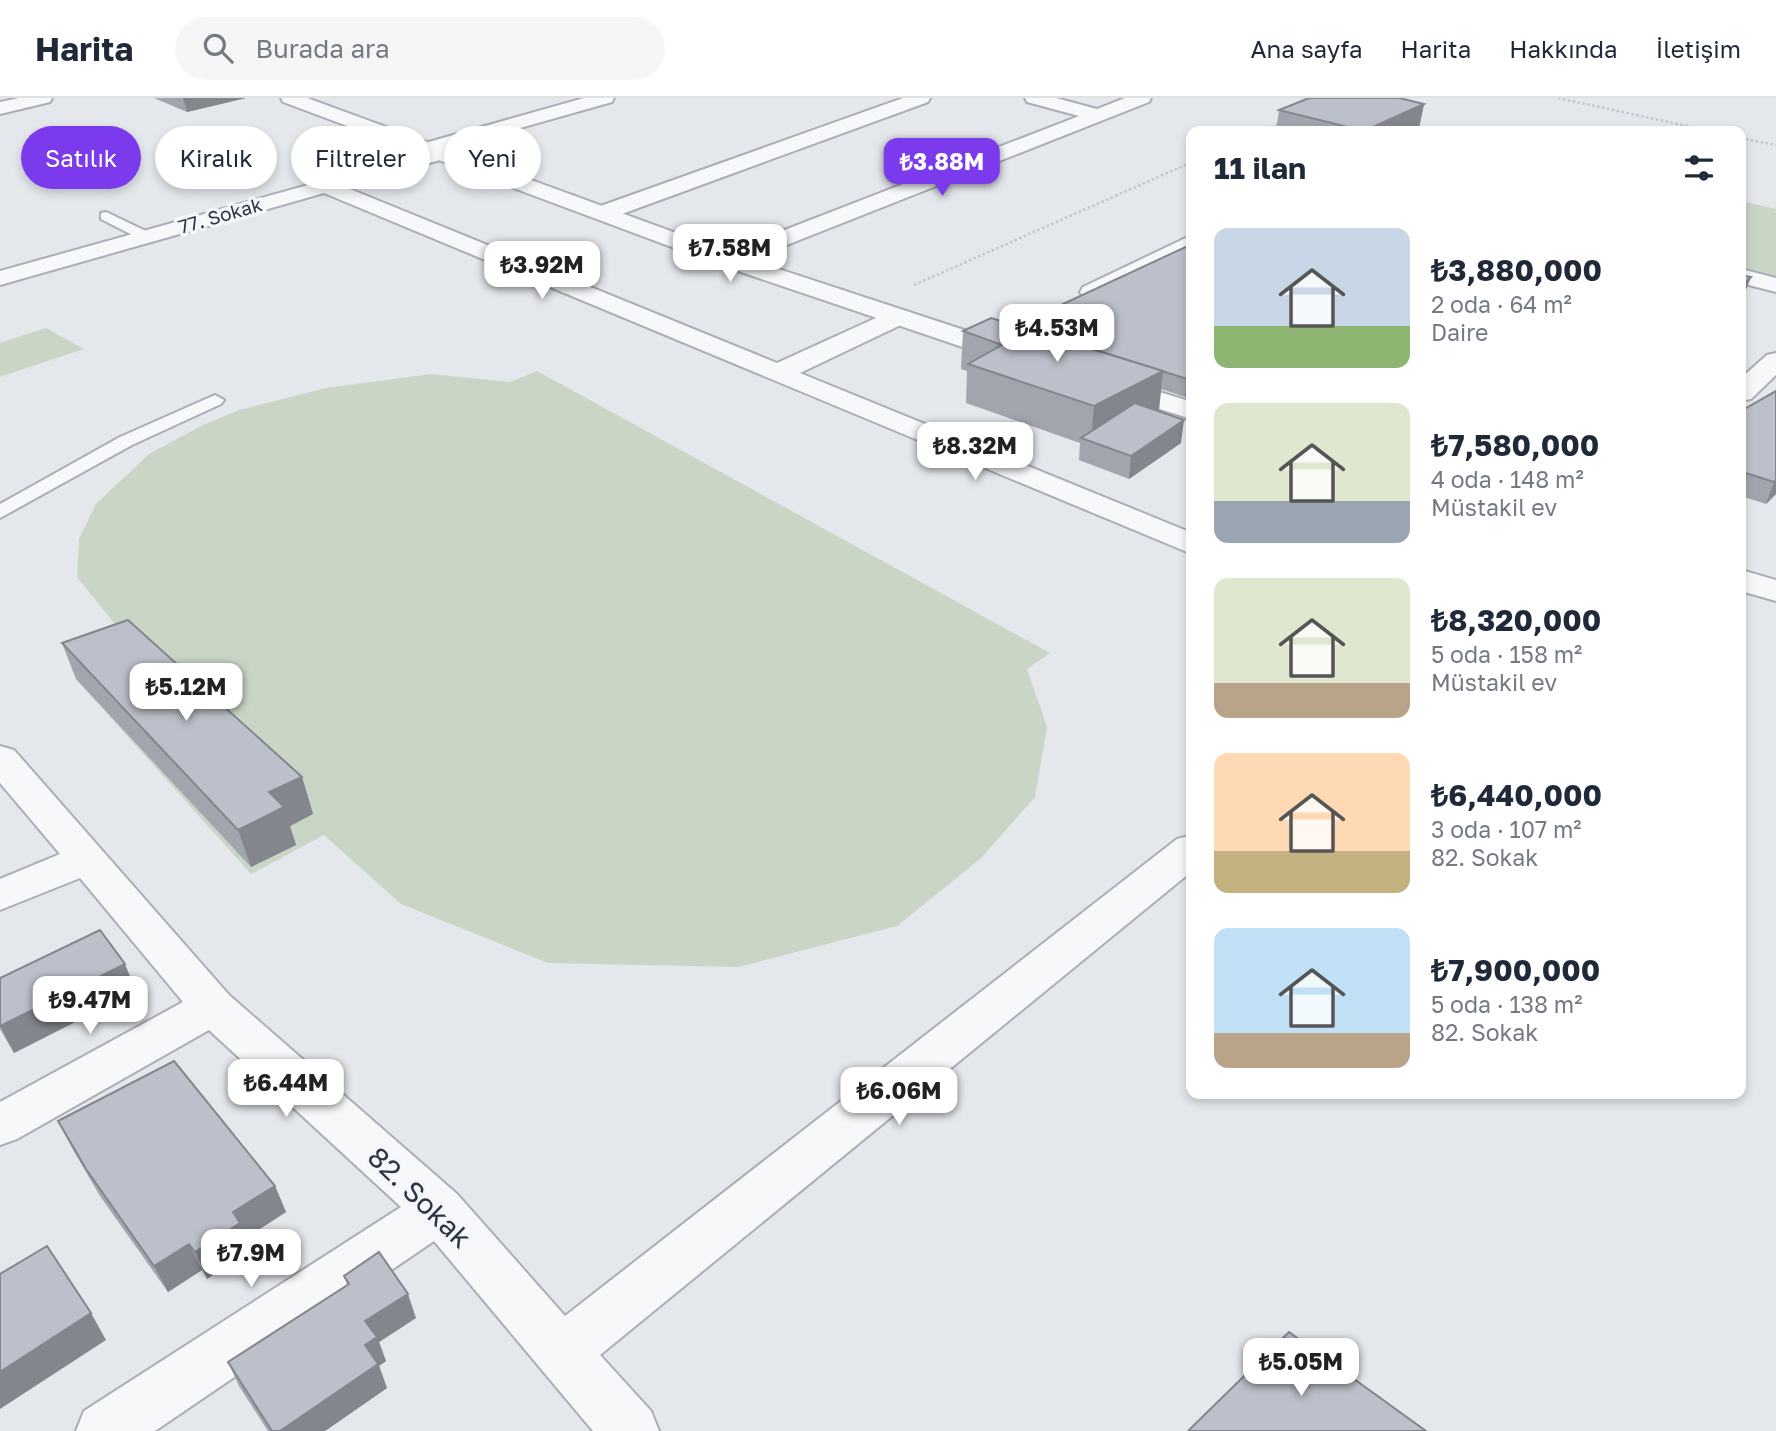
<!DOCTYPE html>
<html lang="tr">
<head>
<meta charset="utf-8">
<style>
  body { margin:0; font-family:"Golos Text",sans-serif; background:#f6f6f7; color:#1f2937; height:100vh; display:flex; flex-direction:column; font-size:26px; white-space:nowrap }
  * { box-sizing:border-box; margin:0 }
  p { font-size:23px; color:#747a83 }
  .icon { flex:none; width:38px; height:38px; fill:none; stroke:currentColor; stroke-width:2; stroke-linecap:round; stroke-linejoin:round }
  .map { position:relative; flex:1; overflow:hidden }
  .details { position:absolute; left:1186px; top:28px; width:560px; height:973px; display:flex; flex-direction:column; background:#fff; border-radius:14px; box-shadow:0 4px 10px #0003 }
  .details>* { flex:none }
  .top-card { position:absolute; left:21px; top:28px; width:665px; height:63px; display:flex; gap:14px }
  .price { position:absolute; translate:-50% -60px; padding:0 16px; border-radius:14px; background:#fff; color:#222; font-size:23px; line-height:46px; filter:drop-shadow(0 2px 4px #0008) }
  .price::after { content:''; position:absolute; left:50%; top:42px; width:21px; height:16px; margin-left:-10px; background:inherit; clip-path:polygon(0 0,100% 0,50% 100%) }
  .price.active { background:#7c3aed; color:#fff }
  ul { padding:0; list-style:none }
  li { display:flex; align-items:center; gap:21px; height:175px; padding:0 28px }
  li span { display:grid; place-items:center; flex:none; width:196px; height:140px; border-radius:14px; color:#555 }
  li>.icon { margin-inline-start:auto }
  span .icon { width:84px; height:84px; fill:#fffc; stroke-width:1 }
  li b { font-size:30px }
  h2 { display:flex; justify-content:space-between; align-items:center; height:84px; padding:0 28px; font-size:30px }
  .chip { padding:0 24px; border-radius:32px; background:#fff; box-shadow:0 4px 10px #0003; font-size:24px; line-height:63px }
  .chip.active { background:#7c3aed; color:#fff }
  header { display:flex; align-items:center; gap:42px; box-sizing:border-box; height:98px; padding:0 35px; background:#fff; border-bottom:2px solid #e0e1e3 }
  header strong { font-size:33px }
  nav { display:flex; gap:38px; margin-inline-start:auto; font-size:24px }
  .search { width:490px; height:63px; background:#f6f6f7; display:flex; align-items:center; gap:18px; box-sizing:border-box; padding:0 24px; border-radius:38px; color:#747a83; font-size:26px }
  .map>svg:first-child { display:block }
</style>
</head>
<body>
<header>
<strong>Harita</strong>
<div class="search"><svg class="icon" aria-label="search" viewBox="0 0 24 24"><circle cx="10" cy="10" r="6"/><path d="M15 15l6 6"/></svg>Burada ara</div>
<nav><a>Ana sayfa</a><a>Harita</a><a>Hakkında</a><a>İletişim</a></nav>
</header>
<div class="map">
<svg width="1776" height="1333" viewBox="0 0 1776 1333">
  <rect width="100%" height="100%" fill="#e4e7ec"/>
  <!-- green -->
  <g fill="#c9d6c5">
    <polygon points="1741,103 1776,111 1776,179 1741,170"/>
    <polygon points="46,230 84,251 0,279 0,245"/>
    <polygon points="537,273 1050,555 1027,571 1047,629 1035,699 980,761 897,828 738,869 548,865 401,806 324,737 251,776 76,581 139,556 77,479 79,441 96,406 149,356 201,328 239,312 326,290 431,276 510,284"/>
  </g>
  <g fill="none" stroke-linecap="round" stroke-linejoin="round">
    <!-- service casing -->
    <g stroke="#a9aeb7" stroke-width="4">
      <g id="service">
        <polygon points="106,114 150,135 152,138 150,141 140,141 101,121 101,115"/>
        <polygon points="215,297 224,302 221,306 132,347 0,420 0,406 120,339"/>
      </g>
    </g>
    <!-- minor casing -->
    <g stroke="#a9aeb7" stroke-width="4">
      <g id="minor">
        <polygon points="19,0 52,0 50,4 0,16 0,4"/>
        <polygon points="584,0 614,0 612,4 446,51 450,56 447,60 345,89 777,265 889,214 907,214 911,219 907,224 800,275 1192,435 1192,456 324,95 0,187 0,173 419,56 415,51 418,47"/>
        <polygon points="903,0 930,0 928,4 611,120 603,122 592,115 595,110"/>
        <polygon points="1025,0 1056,0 1097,11 1125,0 1151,0 1149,4 736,167 720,167 716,162 720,157 1079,18 1027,4"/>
        <polygon points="1192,137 1192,153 1101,199 1083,199 1080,194 1083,189"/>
        <polygon points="1741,171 1776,180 1776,194 1741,185"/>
        <polygon points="1776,255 1776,277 1751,301 1741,303 1741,280 1767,257"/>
        <polygon points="0,648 14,652 229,897 457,1096 565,1218 1177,741 1192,737 1192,773 600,1257 651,1313 659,1333 593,1333 434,1143 155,1333 76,1333 84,1313 401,1109 209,932 17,1041 0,1047 0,1004 183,904 80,780 0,812 0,781 60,756 0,685"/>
      </g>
    </g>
    <!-- tertiary casing -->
    <g stroke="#a9aeb7" stroke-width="4">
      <g id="tertiary">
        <polygon points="281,0 307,0 736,157 1022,251 1026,257 1022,263 1004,263 720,167 283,4"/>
        <polygon points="1111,279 1192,304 1192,321 1101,293 1097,287 1101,281"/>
        <polygon points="1741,472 1776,482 1776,503 1741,493"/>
      </g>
    </g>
    <!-- path -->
    <g stroke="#c2c5cb" stroke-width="2.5" stroke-dasharray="2.5 2.5" stroke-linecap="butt">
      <polyline points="1558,0 1710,33"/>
      <polyline points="1262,33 1280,25"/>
      <polyline points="1741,40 1776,47"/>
      <polyline points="914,187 1192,64"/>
    </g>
    <!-- service -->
    <use href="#service" fill="#f7f8fa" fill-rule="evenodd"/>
    <!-- minor -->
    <use href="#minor" fill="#f7f8fa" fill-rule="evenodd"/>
    <!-- tertiary -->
    <use href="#tertiary" fill="#f7f8fa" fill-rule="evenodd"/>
  </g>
  <!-- wall -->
  <g fill="#a1a5ae">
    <polygon points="154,0 246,0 187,14"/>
    <polygon points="1424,6 1419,30 1413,33 1276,33 1279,12"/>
    <polygon points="1192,146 1192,296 1185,299 1161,291 1158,313 1181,345 1129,381 1079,362 1080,345 966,305 967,273 961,271 963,233 1018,228"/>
    <polygon points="1776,293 1776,396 1766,406 1741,398 1741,313"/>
    <polygon points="62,545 302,679 313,716 290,728 296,747 251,769 76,581"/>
    <polygon points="0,880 136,893 14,955 0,931"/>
    <polygon points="58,1023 275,1088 286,1114 246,1140 252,1152 207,1181 202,1172 168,1194 100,1098 72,1050"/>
    <polygon points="344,1178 416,1220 379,1244 386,1263 379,1268 387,1290 325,1333 268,1333 239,1288 228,1264 347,1187"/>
  </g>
  <!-- shaded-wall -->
  <g fill="#83868d">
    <polygon points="183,0 246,0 187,14"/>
    <polygon points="1424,6 1419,30 1413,33 1364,33"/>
    <polygon points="1751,179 1744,197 1741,200 1741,188"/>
    <polygon points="1163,273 1159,313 1097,345 1091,343 1094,308"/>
    <polygon points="1192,278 1192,296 1185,299 1187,281"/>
    <polygon points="1184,322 1181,345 1129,381 1131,358"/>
    <polygon points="1776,383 1776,396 1766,406 1774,384"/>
    <polygon points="302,679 313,716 290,728 296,747 251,769 238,732 269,694"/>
    <polygon points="125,866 136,893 14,955 0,928"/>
    <polygon points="275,1088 286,1114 246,1140 252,1152 207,1181 195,1154 233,1114"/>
    <polygon points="189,1146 202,1172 168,1194 154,1168"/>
    <polygon points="408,1196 416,1220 379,1244 386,1263 379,1268 387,1290 325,1333 280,1333 365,1247 365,1223"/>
    <polygon points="91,1215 106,1242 0,1311 0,1274"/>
  </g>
  <!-- building -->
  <g fill="#bbc0ca" stroke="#83868d" stroke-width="2">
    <polygon points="1309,0 1399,0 1424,6 1364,33 1279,12"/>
    <polygon points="1192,146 1192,278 1187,281 1018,227"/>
    <polygon points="1741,177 1751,179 1741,188"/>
    <polygon points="991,220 1163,273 1094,308 968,266 1002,247 963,233"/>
    <polygon points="1776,293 1776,383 1774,384 1746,375 1741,379 1741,313"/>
    <polygon points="1135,305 1184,322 1131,358 1081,340"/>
    <polygon points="128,522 302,679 269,694 284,709 238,732 62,545"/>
    <polygon points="100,832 125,866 0,928 0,880"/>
    <polygon points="174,963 275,1088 233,1114 240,1125 195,1154 189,1146 154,1168 86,1071 58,1023"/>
    <polygon points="47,1148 91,1215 0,1274 0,1176"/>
    <polygon points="379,1154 408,1196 365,1223 377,1239 365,1247 378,1266 280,1333 272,1333 228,1264 349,1186 344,1178"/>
    <polygon points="1289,1234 1426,1333 1191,1333 1189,1332"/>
  </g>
  <g text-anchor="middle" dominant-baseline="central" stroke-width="7" stroke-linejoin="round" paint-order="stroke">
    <!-- far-street labels -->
    <g font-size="19" fill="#2b3445" stroke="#f4f6f9">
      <text transform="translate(220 117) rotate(-16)">77. Sokak</text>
    </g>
    <!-- near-street labels -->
    <g font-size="28" fill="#2b3445" stroke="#f4f6f9">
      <text transform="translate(420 1099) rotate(44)">82. Sokak</text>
    </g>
  </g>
</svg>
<b class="price active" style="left:942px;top:100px">₺3.88M</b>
<b class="price" style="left:730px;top:186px">₺7.58M</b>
<b class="price" style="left:542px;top:203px">₺3.92M</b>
<b class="price" style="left:1057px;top:266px">₺4.53M</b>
<b class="price" style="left:975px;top:384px">₺8.32M</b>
<b class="price" style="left:186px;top:625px">₺5.12M</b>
<b class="price" style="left:90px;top:938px">₺9.47M</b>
<b class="price" style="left:286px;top:1021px">₺6.44M</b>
<b class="price" style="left:899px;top:1029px">₺6.06M</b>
<b class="price" style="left:251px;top:1191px">₺7.9M</b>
<b class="price" style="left:1301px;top:1300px">₺5.05M</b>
<div class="top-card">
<a class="chip active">Satılık</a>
<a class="chip">Kiralık</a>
<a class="chip">Filtreler</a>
<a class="chip">Yeni</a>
</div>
<section class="details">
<h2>11 ilan<svg class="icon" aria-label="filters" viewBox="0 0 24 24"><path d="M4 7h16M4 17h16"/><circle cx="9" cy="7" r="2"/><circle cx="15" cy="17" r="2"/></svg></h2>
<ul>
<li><span style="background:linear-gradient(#c9d6e8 70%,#8fb573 0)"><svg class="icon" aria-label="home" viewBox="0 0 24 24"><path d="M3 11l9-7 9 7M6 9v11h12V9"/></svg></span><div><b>₺3,880,000</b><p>2 oda · 64 m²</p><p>Daire</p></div></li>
<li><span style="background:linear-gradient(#dfe7d0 70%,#9aa5b1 0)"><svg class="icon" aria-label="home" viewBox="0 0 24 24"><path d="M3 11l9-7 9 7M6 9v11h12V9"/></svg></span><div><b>₺7,580,000</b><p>4 oda · 148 m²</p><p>Müstakil ev</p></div></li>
<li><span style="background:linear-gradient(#dfe7d0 75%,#b9a48a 0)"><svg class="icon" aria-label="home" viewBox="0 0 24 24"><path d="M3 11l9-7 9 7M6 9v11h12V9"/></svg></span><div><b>₺8,320,000</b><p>5 oda · 158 m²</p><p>Müstakil ev</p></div></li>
<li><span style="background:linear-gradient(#ffd9b3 70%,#c2b280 0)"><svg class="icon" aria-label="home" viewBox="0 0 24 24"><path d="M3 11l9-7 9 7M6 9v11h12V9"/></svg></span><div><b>₺6,440,000</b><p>3 oda · 107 m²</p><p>82. Sokak</p></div></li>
<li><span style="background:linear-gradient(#bfe0f5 75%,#b9a48a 0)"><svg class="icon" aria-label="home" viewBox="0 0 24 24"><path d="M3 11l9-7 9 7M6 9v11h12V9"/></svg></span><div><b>₺7,900,000</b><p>5 oda · 138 m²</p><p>82. Sokak</p></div></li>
</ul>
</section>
</div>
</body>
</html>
